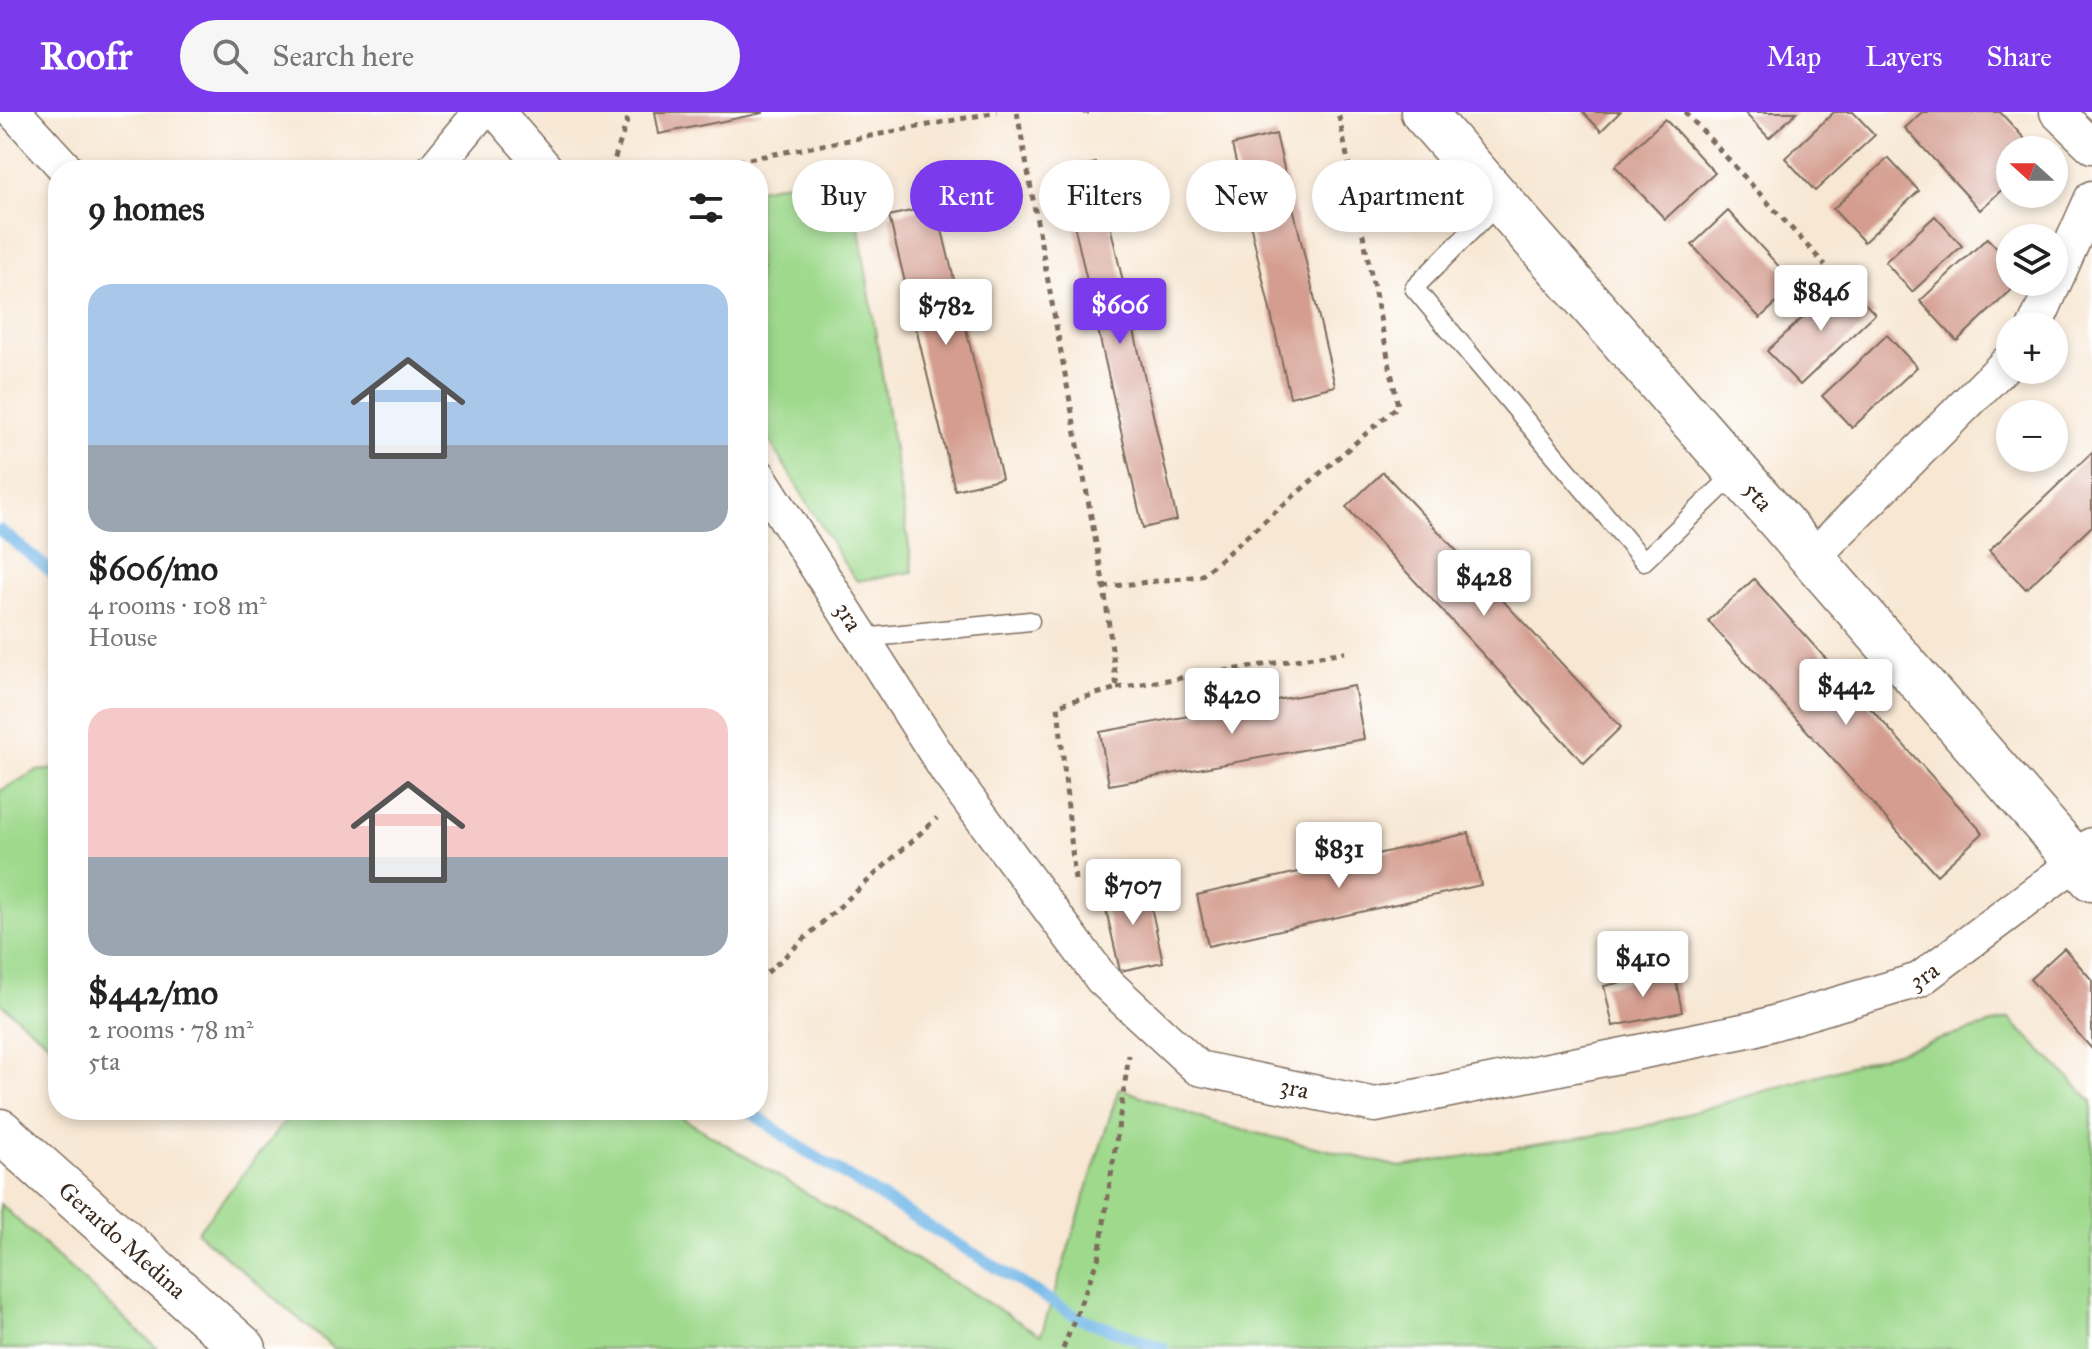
<!DOCTYPE html>
<html lang="en">
<head>
<meta charset="utf-8">
<style>
  body { margin:0; font-family:"IM FELL Great Primer",serif; background:#f6f6f6; color:#222; height:100vh; display:flex; flex-direction:column; font-size:30px; white-space:nowrap }
  * { box-sizing:border-box; margin:0 }
  p { font-size:26px; color:#767676 }
  .icon { flex:none; width:44px; height:44px; fill:none; stroke:currentColor; stroke-width:2; stroke-linecap:round; stroke-linejoin:round }
  .map { position:relative; flex:1; overflow:hidden }
  .drawer { position:absolute; left:48px; top:48px; width:720px; height:960px; display:flex; flex-direction:column; background:#fff; border-radius:32px; box-shadow:0 4px 12px #0003 }
  .drawer>* { flex:none }
  .guide { position:absolute; left:792px; top:48px; width:760px; height:72px; display:flex; gap:16px }
  .needle { width:52px; rotate:291deg }
  .controls { position:absolute; left:1996px; top:24px; display:grid; gap:16px }
  .controls a { display:grid; place-items:center; width:72px; height:72px; border-radius:50%; background:#fff; box-shadow:0 4px 12px #0003; font-size:40px }
  .price { position:absolute; translate:-50% -68px; padding:0 18px; border-radius:8px; background:#fff; color:#222; font-size:26px; line-height:52px; filter:drop-shadow(0 2px 4px #0008) }
  .price::after { content:''; position:absolute; left:50%; top:48px; width:24px; height:18px; margin-left:-12px; background:inherit; clip-path:polygon(0 0,100% 0,50% 100%) }
  .price.active { background:#7c3aed; color:#fff }
  ul { padding:0; list-style:none }
  li { display:grid; align-content:center; gap:16px; height:424px; padding:0 40px }
  li span { display:grid; place-items:center; height:248px; border-radius:24px; color:#555 }
  li>.icon { margin-inline-start:auto }
  span .icon { width:144px; height:144px; fill:#fffc; stroke-width:1 }
  li b { font-size:34px }
  h2 { display:flex; justify-content:space-between; align-items:center; height:96px; padding:0 40px; font-size:34px }
  .pill { padding:0 28px; border-radius:36px; background:#fff; box-shadow:0 4px 12px #0003; font-size:28px; line-height:72px }
  .pill.active { background:#7c3aed; color:#fff }
  header { display:flex; align-items:center; gap:48px; box-sizing:border-box; height:112px; padding:0 40px; background:#7c3aed; color:#fff }
  header strong { font-size:38px }
  nav { display:flex; gap:44px; margin-inline-start:auto; font-size:28px }
  .search { width:560px; height:72px; background:#f6f6f6; display:flex; align-items:center; gap:20px; box-sizing:border-box; padding:0 28px; border-radius:44px; color:#767676; font-size:30px }
  .map>svg:first-child { display:block }
</style>
</head>
<body>
<header>
<strong>Roofr</strong>
<div class="search"><svg class="icon" aria-label="search" viewBox="0 0 24 24"><circle cx="10" cy="10" r="6"/><path d="M15 15l6 6"/></svg>Search here</div>
<nav><a>Map</a><a>Layers</a><a>Share</a></nav>
</header>
<div class="map">
<svg width="2092" height="1237" viewBox="0 0 2092 1237">
  <rect width="100%" height="100%" fill="#fff"/>
  <filter id="ink" filterUnits="userSpaceOnUse"><feTurbulence type="fractalNoise" baseFrequency=".0125" numOctaves="2"/><feDisplacementMap in="SourceGraphic" scale="16" xChannelSelector="R" yChannelSelector="G"/><feConvolveMatrix kernelMatrix="1 2 1 2 8 2 1 2 1" color-interpolation-filters="sRGB"/></filter>
  <filter id="wash" filterUnits="userSpaceOnUse"><feTurbulence type="fractalNoise" baseFrequency=".006" numOctaves="4" result="noise"/><feDisplacementMap in="SourceGraphic" scale="32" xChannelSelector="R" yChannelSelector="G"/><feGaussianBlur stdDeviation="1.8" result="paint"/><feColorMatrix in="noise" values="0 0 0 0 0 0 0 0 0 0 0 0 0 0 0 0 0 1.4 0 .05"/><feComposite in="paint" operator="in"/></filter>
  <g filter="url(#wash)">
    <rect width="100%" height="100%" fill="#f7e7d3"/>
    <!-- green -->
    <g fill="#9ed98c" stroke="#6c8255" stroke-width="2">
      <polygon points="850,58 913,460 857,469 844,451 758,310 758,77"/>
      <polygon points="58,657 58,939 0,891 0,679 36,659"/>
      <polygon points="2009,907 2092,989 2092,1237 334,1237 197,1120 294,998 669,998 1041,1223 1119,976 1214,1011 1400,1055 1639,1016"/>
      <polygon points="0,1092 158,1237 0,1237"/>
    </g>
    <g fill="none" stroke-linecap="round" stroke-linejoin="round">
      <!-- stream -->
      <g stroke="#70b6e7" stroke-width="12">
        <polyline points="0,418 58,465"/>
        <polyline points="748,998 806,1039 1077,1205 1164,1237"/>
      </g>
    </g>
    <g id="blocks">
      <!-- building -->
      <g fill="#d49d8f">
        <polygon points="655,0 763,0 763,1 659,22"/>
        <polygon points="1583,0 1620,0 1601,19"/>
        <polygon points="1744,0 1797,0 1769,26"/>
        <polygon points="1834,0 1853,0 1875,23 1815,79 1785,46"/>
        <polygon points="1922,0 2000,0 2035,38 2010,38 2010,70 1980,98 1905,16"/>
        <polygon points="1665,7 1715,61 1665,107 1615,54"/>
        <polygon points="1276,22 1335,274 1290,285 1232,33"/>
        <polygon points="1888,46 1919,79 1864,130 1833,97"/>
        <polygon points="1096,51 1177,408 1143,416 1062,59"/>
        <polygon points="936,93 1002,366 955,378 889,104"/>
        <polygon points="1728,99 1796,173 1760,206 1692,133"/>
        <polygon points="1935,104 1962,134 1912,180 1885,150"/>
        <polygon points="1987,126 2010,150 2010,170 2020,170 1957,229 1920,189"/>
        <polygon points="1843,168 1875,202 1800,273 1767,239"/>
        <polygon points="1887,223 1917,255 1852,316 1822,284"/>
        <polygon points="2092,340 2092,414 2026,477 1989,439"/>
        <polygon points="1383,360 1621,615 1584,651 1346,395"/>
        <polygon points="1754,467 1983,721 1937,763 1708,509"/>
        <polygon points="1354,574 1364,627 1109,673 1100,620"/>
        <polygon points="1469,721 1481,773 1208,834 1197,783"/>
        <polygon points="1146,771 1163,850 1120,859 1102,780"/>
        <polygon points="2064,836 2092,868 2092,937 2030,867"/>
        <polygon points="1674,859 1682,900 1613,914 1604,874"/>
      </g>
    </g>
  </g>
  <g filter="url(#ink)">
    <use href="#blocks" fill-opacity="0" stroke="#7d6c5d" stroke-width="2"/>
    <g fill="none" stroke-linecap="round" stroke-linejoin="round">
      <!-- lane casing -->
      <g stroke="#7d6c5d" stroke-width="21">
        <g id="lane">
          <polyline points="1501,89 1414,176 1644,449 1737,360"/>
          <polyline points="863,526 1030,509"/>
        </g>
      </g>
      <!-- street casing -->
      <g stroke="#7d6c5d" stroke-width="37">
        <g id="street">
          <polyline points="14,0 67,58"/>
          <polyline points="497,0 547,58"/>
          <polyline points="2057,0 2092,34"/>
          <polyline points="433,58 481,0"/>
          <polyline points="2035,214 2092,86"/>
          <path id="s1" d="M 758,363 L 948,660 L 1102,867 L 1198,956 L 1375,993 L 1753,917 L 1919,868 L 2059,763 L 2092,733"/>
          <polyline points="1811,447 2010,248"/>
        </g>
      </g>
      <!-- secondary casing -->
      <g stroke="#7d6c5d" stroke-width="47">
        <g id="secondary">
          <path id="s2" d="M 1423,0 L 2092,767"/>
        </g>
      </g>
      <!-- primary casing -->
      <g stroke="#7d6c5d" stroke-width="47">
        <g id="primary">
          <path id="s3" d="M 0,1019 L 244,1237"/>
        </g>
      </g>
      <!-- path -->
      <g stroke="#7d6c5d" stroke-width="5" stroke-dasharray="6 6" stroke-linecap="butt">
        <polyline points="1017,0 1104,475 1117,576 1058,593 1075,769"/>
        <polyline points="1083,0 1092,0"/>
        <polyline points="1685,0 1825,153"/>
        <polyline points="611,58 630,0"/>
        <polyline points="690,58 997,0"/>
        <polyline points="1104,475 1201,464 1398,294 1338,0"/>
        <polyline points="1117,576 1345,540"/>
        <polyline points="758,869 937,706"/>
        <polyline points="1063,1237 1099,1144 1129,943"/>
      </g>
      <!-- lane -->
      <use href="#lane" stroke="#fff" stroke-width="18"/>
      <!-- street -->
      <use href="#street" stroke="#fff" stroke-width="34"/>
      <!-- secondary -->
      <use href="#secondary" stroke="#fff" stroke-width="44"/>
      <!-- primary -->
      <use href="#primary" stroke="#fff" stroke-width="44"/>
    </g>
  </g>
  <g text-anchor="middle" dominant-baseline="central" stroke-width="6" stroke-linejoin="round" paint-order="stroke">
    <!-- street labels -->
    <g font-size="24" fill="#3b2a1e" stroke="#fff">
      <text stroke="none"><textPath href="#s2" startOffset="510">5ta</textPath></text>
      <text stroke="none"><textPath href="#s1" startOffset="168">3ra</textPath></text>
      <text stroke="none"><textPath href="#s1" startOffset="1488">3ra</textPath></text>
      <text stroke="none"><textPath href="#s1" startOffset="840">3ra</textPath></text>
      <text stroke="none"><textPath href="#s3" startOffset="164">Gerardo Medina</textPath></text>
    </g>
  </g>
</svg>
<div class="controls">
<a><svg class="needle" viewBox="-14 -14 28 28"><path d="M0-13l5 13h-10z" fill="#e53935"/><path d="M0 13l5-13h-10z" fill="#767676"/></svg></a>
<a><svg class="icon" aria-label="layers" viewBox="0 0 24 24"><path d="M12 4l9 5-9 5-9-5zM3 14l9 5 9-5"/></svg></a>
<a>+</a>
<a>−</a>
</div>
<b class="price" style="left:1821px;top:221px">$846</b>
<b class="price active" style="left:1120px;top:234px">$606</b>
<b class="price" style="left:946px;top:235px">$782</b>
<b class="price" style="left:1484px;top:506px">$428</b>
<b class="price" style="left:1846px;top:615px">$442</b>
<b class="price" style="left:1232px;top:624px">$420</b>
<b class="price" style="left:1339px;top:778px">$831</b>
<b class="price" style="left:1133px;top:815px">$707</b>
<b class="price" style="left:1643px;top:887px">$410</b>
<div class="guide">
<a class="pill">Buy</a>
<a class="pill active">Rent</a>
<a class="pill">Filters</a>
<a class="pill">New</a>
<a class="pill">Apartment</a>
</div>
<section class="drawer">
<h2>9 homes<svg class="icon" aria-label="filters" viewBox="0 0 24 24"><path d="M4 7h16M4 17h16"/><circle cx="9" cy="7" r="2"/><circle cx="15" cy="17" r="2"/></svg></h2>
<ul>
<li><span style="background:linear-gradient(#a9c7e8 65%,#9aa5b1 0)"><svg class="icon" aria-label="home" viewBox="0 0 24 24"><path d="M3 11l9-7 9 7M6 9v11h12V9"/></svg></span><div><b>$606/mo</b><p>4 rooms · 108 m²</p><p>House</p></div></li>
<li><span style="background:linear-gradient(#f6c9c9 60%,#9aa5b1 0)"><svg class="icon" aria-label="home" viewBox="0 0 24 24"><path d="M3 11l9-7 9 7M6 9v11h12V9"/></svg></span><div><b>$442/mo</b><p>2 rooms · 78 m²</p><p>5ta</p></div></li>
</ul>
</section>
</div>
</body>
</html>
